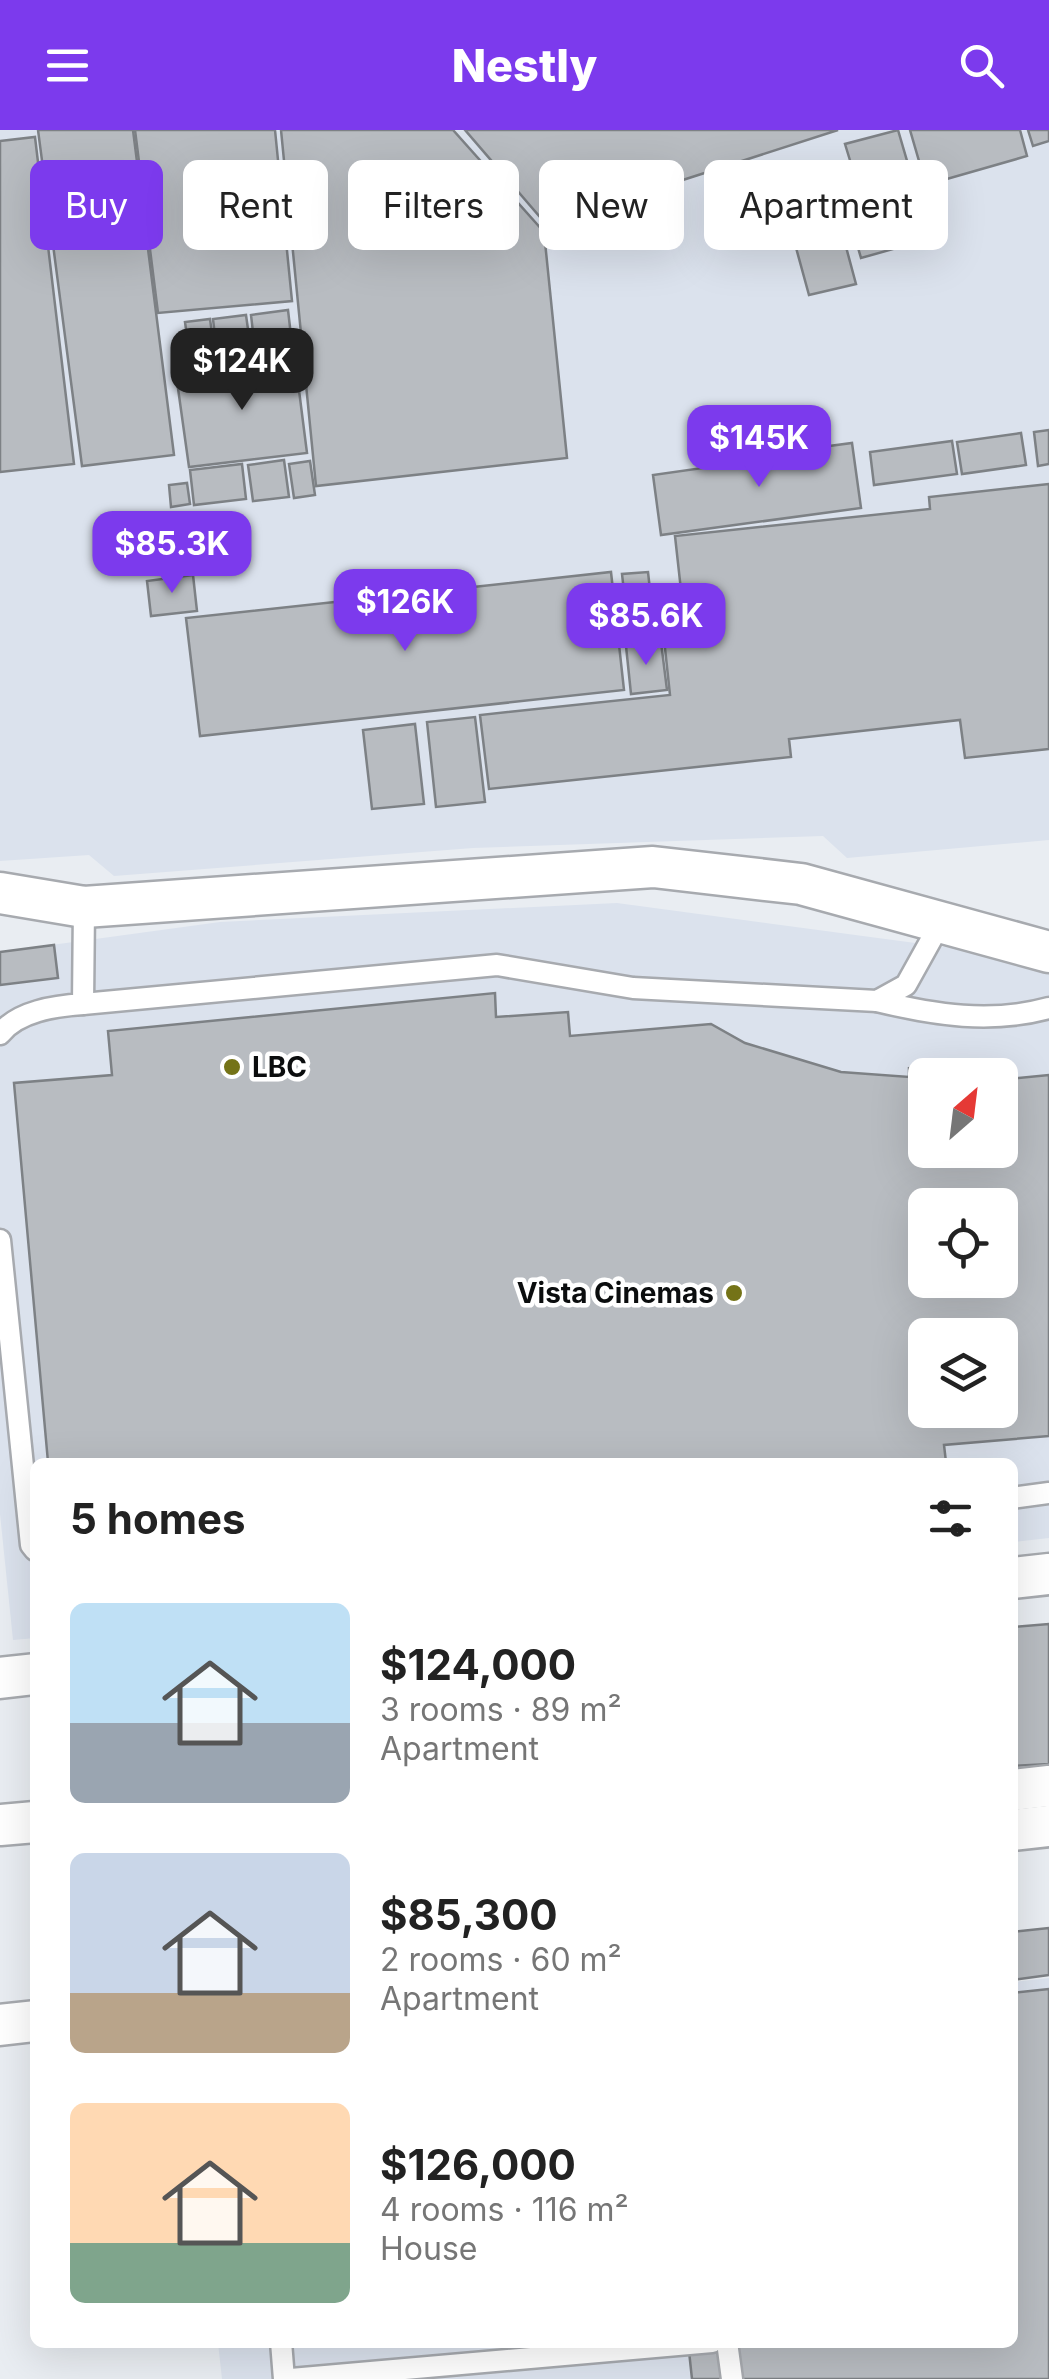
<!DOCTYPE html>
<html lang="en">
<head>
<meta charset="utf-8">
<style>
  body { margin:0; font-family:Inter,sans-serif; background:#f2f2f2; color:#222; height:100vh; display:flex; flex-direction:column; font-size:38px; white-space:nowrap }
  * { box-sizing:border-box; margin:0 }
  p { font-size:32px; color:#767676 }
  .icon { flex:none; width:55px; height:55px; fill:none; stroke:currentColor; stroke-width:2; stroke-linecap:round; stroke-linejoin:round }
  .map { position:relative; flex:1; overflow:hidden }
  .side { position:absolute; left:30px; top:1328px; width:988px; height:890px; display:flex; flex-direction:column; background:#fff; border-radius:15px; box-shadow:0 10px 40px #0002 }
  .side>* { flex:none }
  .banner { position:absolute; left:30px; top:30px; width:990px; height:90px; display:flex; gap:20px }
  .needle { width:65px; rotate:28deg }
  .tools { position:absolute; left:908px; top:928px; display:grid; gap:20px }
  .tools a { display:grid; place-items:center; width:110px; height:110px; border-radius:15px; background:#fff; box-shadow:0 10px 40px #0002; font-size:50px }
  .price { position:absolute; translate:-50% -85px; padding:0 22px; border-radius:20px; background:#7c3aed; color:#fff; font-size:32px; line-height:65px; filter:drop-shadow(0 2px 5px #0008) }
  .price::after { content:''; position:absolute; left:50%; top:60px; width:30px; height:22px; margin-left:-15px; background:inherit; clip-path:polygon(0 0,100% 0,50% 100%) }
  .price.active { background:#222; color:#fff }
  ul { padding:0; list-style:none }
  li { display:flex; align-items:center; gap:30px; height:250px; padding:0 40px }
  li span { display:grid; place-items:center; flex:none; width:280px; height:200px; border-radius:15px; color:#555 }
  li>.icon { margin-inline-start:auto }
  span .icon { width:120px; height:120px; fill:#fffc; stroke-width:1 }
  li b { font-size:42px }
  h2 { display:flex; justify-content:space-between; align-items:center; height:120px; padding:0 40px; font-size:42px }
  .tag { padding:0 35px; border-radius:15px; background:#fff; box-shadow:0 10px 40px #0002; font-size:35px; line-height:90px }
  .tag.active { background:#7c3aed; color:#fff }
  header { display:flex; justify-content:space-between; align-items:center; height:130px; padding:0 40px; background:#7c3aed; color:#fff; font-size:45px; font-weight:800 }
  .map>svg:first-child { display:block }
</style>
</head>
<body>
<header><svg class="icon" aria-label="menu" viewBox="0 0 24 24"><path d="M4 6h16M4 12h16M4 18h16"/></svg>Nestly<svg class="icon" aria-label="search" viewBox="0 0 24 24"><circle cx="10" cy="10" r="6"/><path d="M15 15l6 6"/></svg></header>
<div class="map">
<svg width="1049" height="2249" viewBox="0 0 1049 2249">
  <rect width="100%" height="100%" fill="#e9edf2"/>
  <!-- built -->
  <g fill="#dbe2ed" fill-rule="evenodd">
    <polygon points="0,0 1049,0 1049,710 847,728 823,706 473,718 114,746 89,725 0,731"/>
    <path d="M 617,773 L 1049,831 L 1049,1408 L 1013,1412 L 1012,1332 L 35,1332 L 35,1508 L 13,1510 L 0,1384 L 0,822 L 220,792 ZM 925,945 L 1000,945 L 1000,1020 L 925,1020 ZM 925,1075 L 1000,1075 L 1000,1150 L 925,1150 ZM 925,1205 L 1000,1205 L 1000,1280 L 925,1280 Z"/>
    <polygon points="1049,1848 1049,2249 222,2249 218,2213 1012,2212 1013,1852"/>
  </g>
  <!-- building -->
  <g fill="#b8bcc1" stroke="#7d8185" stroke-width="2.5" fill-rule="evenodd">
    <polygon points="38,0 133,0 174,325 82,336"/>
    <polygon points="135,0 275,0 292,171 158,183"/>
    <polygon points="281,0 453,0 544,102 567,328 316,356"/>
    <polygon points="465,0 838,0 546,94"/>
    <polygon points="898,0 912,48 860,63 845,14"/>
    <polygon points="910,0 1020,0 1027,26 926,55"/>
    <polygon points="1028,0 1049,0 1049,11 1033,16"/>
    <polygon points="35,7 74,334 0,342 0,11"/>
    <polygon points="930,56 943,99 912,107 900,64"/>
    <polygon points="899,70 911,114 861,128 848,83"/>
    <polygon points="842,102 856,154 809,165 795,114"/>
    <polygon points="288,180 293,223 256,228 251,185"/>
    <polygon points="246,185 252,228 218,232 213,189"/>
    <polygon points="210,189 216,232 191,235 185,192"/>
    <polygon points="295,229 307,323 189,337 176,244"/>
    <polygon points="1049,300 1049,334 1038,336 1034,302"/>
    <polygon points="1021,303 1026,335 962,344 957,312"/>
    <polygon points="952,311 957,344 874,355 870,322"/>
    <polygon points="852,313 861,378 661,405 653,345 731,334 731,329"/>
    <polygon points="284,330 289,367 253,371 248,335"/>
    <polygon points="310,331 315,365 294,368 289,334"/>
    <polygon points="242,334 246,369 194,375 190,340"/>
    <polygon points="187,353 190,374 171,377 169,355"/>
    <polygon points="1049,354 1049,619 965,628 960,590 789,609 791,627 489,659 480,585 670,565 659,462 681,460 675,406 930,379 929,367"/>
    <polygon points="611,442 624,560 200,606 186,488"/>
    <polygon points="648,442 655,505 629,507 622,444"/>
    <polygon points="193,445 197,481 151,486 147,451"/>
    <polygon points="661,512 667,560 631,564 626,516"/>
    <polygon points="475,587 485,672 436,677 427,592"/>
    <polygon points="415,594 424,674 372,679 363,600"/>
    <polygon points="54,815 58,848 0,855 0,822"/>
    <path d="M 495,863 L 496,887 L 568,882 L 570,906 L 711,894 L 745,913 L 841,942 L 909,947 L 909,938 L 984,930 L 984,945 L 925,945 L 925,1020 L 1000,1020 L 1000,950 L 1049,945 L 1049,1306 L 944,1315 L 946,1332 L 48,1332 L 14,953 L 112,945 L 108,901 ZM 925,1075 L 1000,1075 L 1000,1150 L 925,1150 ZM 925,1205 L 1000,1205 L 1000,1280 L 925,1280 Z"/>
    <polygon points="1049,1494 1049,1634 1012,1636 1012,1497"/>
    <polygon points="1049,1798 1049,1845 1012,1850 1012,1802"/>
    <polygon points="1049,1859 1049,2249 692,2249 688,2212 1012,2212 1012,1863"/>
  </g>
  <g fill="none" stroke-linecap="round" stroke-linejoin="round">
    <!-- service casing -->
    <g stroke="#a7aaaf" stroke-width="25">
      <g id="service">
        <path d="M 877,871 C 935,885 991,894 1049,878"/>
        <polyline points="83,874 497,835 633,858 877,871 906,855 941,792"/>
        <path d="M 0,904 C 18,881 55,876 83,874 L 84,777"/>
        <polyline points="0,1110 31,1415 35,1420"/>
        <polyline points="1012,1368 1049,1363"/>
        <polyline points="281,2212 284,2249"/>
        <polyline points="727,2212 732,2249"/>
        <polyline points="291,2249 712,2212"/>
      </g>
    </g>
    <!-- minor casing -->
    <g stroke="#a7aaaf" stroke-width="45">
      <g id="minor">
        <polyline points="0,763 84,777 653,737 801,754 1049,822"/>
        <polyline points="1012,1448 1049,1444"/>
        <polyline points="0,1548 35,1544"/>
        <polyline points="1012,1660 1049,1656"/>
        <polyline points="0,1695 35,1692"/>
        <polyline points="1012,1700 1049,1696"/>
        <polyline points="0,1895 35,1891"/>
      </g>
    </g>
    <!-- service -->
    <use href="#service" stroke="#fff" stroke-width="20"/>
    <!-- minor -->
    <use href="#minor" stroke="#fff" stroke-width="40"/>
  </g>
  <!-- markers -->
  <g fill="#747317" stroke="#fff" stroke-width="4">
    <circle cx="232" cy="937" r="10"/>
    <circle cx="734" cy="1163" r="10"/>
  </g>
  <g text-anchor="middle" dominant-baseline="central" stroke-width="9" stroke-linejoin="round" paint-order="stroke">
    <!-- poi labels -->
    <g font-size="28" font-weight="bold" fill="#0b0d0e" stroke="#fff" text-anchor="start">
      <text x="252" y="937">LBC</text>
      <text x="714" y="1163" text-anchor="end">Vista Cinemas</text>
    </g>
  </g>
</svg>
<div class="tools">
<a><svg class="needle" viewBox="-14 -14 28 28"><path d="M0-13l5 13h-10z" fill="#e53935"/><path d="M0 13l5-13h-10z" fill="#767676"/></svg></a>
<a><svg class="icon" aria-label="locate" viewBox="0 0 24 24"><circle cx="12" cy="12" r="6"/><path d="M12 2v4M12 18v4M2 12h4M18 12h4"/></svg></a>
<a><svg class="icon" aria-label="layers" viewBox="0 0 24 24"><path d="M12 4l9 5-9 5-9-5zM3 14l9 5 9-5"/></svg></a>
</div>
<b class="price active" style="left:242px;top:283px">$124K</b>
<b class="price" style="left:759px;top:360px">$145K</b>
<b class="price" style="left:172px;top:466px">$85.3K</b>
<b class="price" style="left:405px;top:524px">$126K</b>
<b class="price" style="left:646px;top:538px">$85.6K</b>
<div class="banner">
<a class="tag active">Buy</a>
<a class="tag">Rent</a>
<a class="tag">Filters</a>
<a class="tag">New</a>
<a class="tag">Apartment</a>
</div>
<section class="side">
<h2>5 homes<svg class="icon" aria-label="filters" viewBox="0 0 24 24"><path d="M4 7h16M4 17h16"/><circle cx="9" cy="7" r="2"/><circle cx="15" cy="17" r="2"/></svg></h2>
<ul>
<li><span style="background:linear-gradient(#bfe0f5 60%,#9aa5b1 0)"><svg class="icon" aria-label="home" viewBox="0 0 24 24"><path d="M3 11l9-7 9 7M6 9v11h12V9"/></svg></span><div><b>$124,000</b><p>3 rooms · 89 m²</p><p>Apartment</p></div></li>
<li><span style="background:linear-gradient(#c9d6e8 70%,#b9a48a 0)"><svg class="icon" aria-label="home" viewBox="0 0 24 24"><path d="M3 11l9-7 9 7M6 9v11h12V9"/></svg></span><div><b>$85,300</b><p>2 rooms · 60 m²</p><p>Apartment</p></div></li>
<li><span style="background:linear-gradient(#ffd9b3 70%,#7fa58c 0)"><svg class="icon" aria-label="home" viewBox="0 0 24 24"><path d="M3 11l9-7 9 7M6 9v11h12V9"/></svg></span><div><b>$126,000</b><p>4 rooms · 116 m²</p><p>House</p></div></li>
</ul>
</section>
</div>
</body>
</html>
